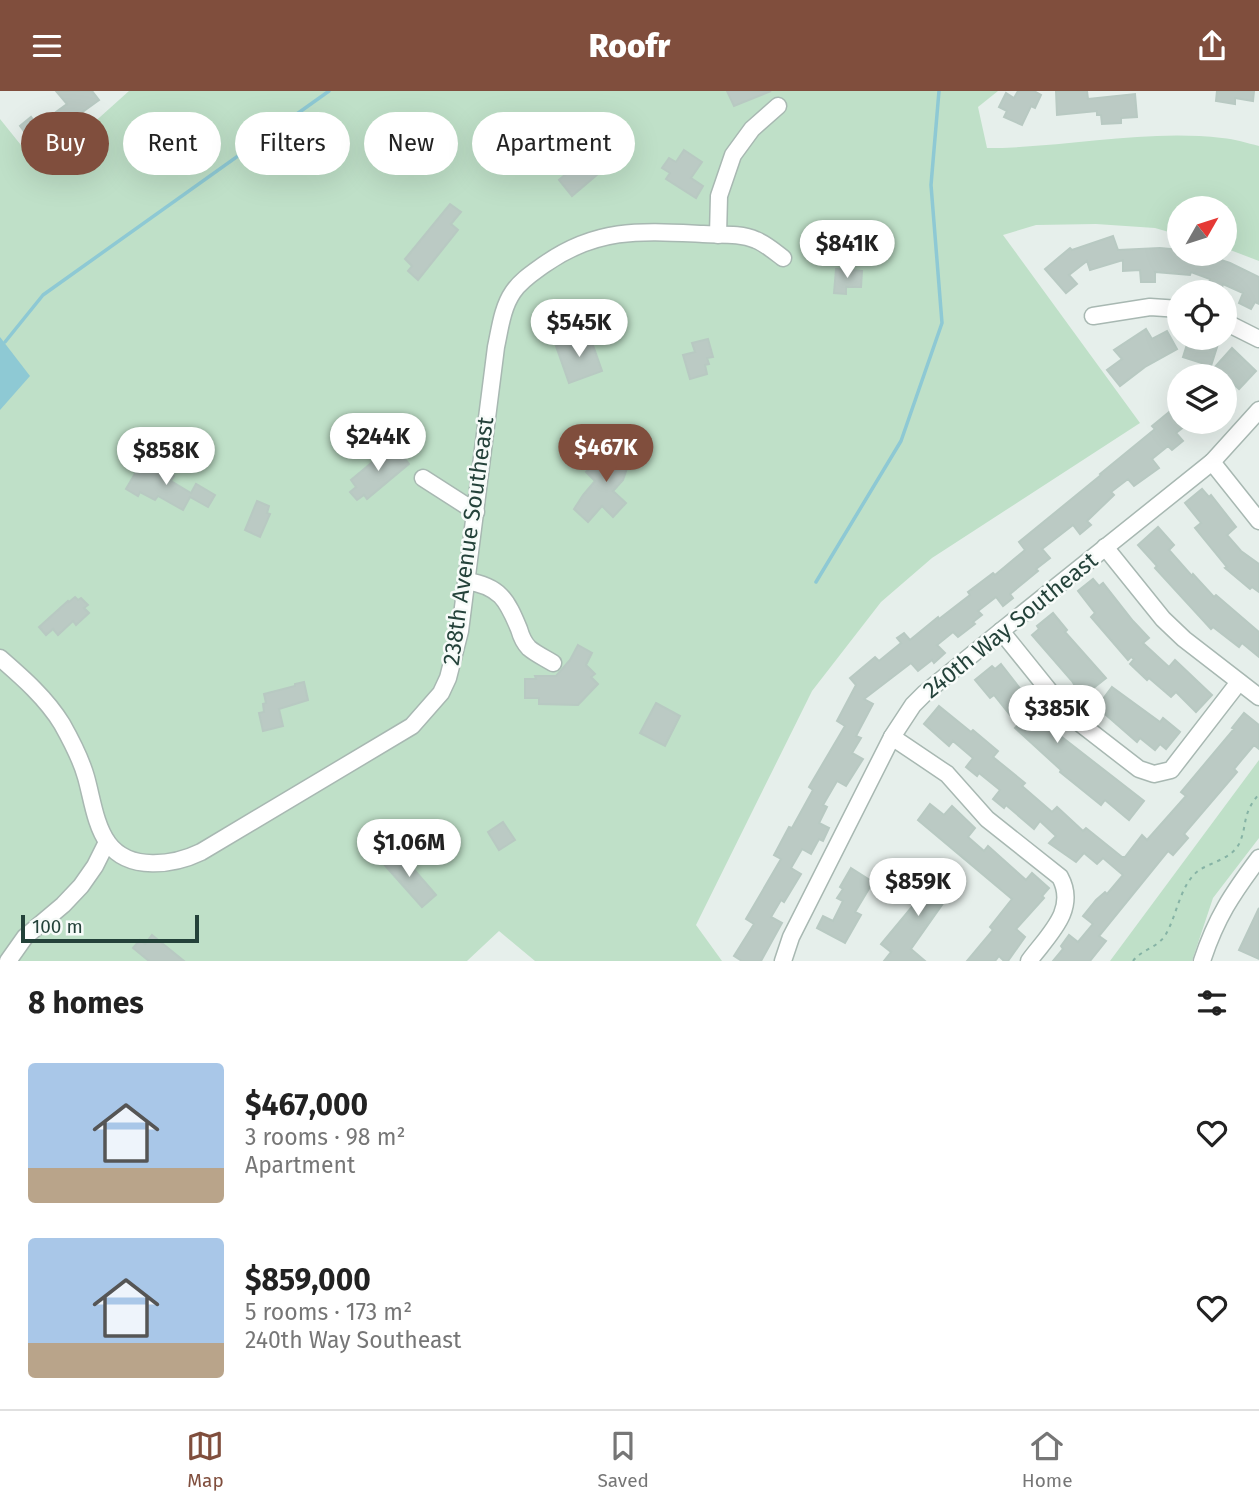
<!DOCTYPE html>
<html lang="en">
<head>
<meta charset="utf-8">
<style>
  body { margin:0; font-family:"Fira Sans",sans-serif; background:#f2f2f2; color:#222; height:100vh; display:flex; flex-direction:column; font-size:26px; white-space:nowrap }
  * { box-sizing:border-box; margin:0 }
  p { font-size:23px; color:#767676 }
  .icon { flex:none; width:38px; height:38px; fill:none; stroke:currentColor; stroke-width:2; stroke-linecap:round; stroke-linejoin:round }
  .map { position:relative; height:870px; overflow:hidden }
  .panel { display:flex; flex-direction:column; background:#fff; flex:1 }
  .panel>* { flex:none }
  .banner { position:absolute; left:21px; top:21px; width:700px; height:63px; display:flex; gap:14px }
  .needle { width:46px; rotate:51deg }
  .controls { position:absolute; left:1167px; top:105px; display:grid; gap:14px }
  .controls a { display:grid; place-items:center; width:70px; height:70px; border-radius:50%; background:#fff; box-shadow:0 7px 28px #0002; font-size:35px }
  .scale { position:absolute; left:21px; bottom:18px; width:178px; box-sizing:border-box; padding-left:7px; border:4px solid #24423a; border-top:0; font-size:19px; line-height:24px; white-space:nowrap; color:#24423a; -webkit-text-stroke:5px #f7fbf9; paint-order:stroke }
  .price { position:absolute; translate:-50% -60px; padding:0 16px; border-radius:24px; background:#fff; color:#222; font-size:23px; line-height:46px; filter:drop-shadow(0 2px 4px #0008) }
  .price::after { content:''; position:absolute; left:50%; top:42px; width:21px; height:16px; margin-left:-10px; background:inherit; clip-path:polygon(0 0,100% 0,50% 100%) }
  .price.selected { background:#804e3d; color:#fff }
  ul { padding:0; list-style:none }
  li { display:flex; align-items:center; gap:21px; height:175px; padding:0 28px }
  li span { display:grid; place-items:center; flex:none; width:196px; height:140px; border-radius:7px; color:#555 }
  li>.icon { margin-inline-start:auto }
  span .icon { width:84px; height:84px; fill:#fffc; stroke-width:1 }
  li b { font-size:30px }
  h2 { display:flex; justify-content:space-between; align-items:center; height:84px; padding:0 28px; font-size:30px }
  .tag { padding:0 24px; border-radius:32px; background:#fff; box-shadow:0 7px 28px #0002; font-size:24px; line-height:63px }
  .tag.selected { background:#804e3d; color:#fff }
  header { display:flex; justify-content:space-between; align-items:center; height:91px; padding:0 28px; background:#804e3d; color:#fff; font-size:32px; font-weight:800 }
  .tabs { display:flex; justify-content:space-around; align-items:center; height:98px; border-top:2px solid #e0e0e0; background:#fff; font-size:19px; color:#767676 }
  .tabs a { display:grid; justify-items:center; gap:4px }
  .tabs .selected { color:#804e3d }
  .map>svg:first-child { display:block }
</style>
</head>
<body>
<header><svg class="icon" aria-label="menu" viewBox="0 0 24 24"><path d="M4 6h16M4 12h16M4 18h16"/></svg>Roofr<svg class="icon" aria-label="share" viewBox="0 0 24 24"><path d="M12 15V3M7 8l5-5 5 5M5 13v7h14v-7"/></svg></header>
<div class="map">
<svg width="1259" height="870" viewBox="0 0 1259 870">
  <rect width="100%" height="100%" fill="#e6efeb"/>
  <!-- green -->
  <g fill="#bfe0c8">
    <path d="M 129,0 L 998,0 L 978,16 L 987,57 C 1066,57 1144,38 1222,47 C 1235,48 1247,52 1259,55 L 1259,170 L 1225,157 L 1225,117 L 1180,117 L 1179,144 L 1155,137 L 1096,133 L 1036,134 L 1003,144 L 1140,332 L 932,467 L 881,511 L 812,600 L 696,834 L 722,870 L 535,870 L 499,840 L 467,870 L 0,870 L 0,28 L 41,79 Z"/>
    <polygon points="1259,669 1259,747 1213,807 1192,870 1110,870"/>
  </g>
  <!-- water -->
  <polygon fill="#8ec9d4" points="0,246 30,285 0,319"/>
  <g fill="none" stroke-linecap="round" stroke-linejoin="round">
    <!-- stream -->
    <g stroke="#8ec9d4" stroke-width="3.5">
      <polyline points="5,251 43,204 329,0"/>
      <polyline points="816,491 901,350 942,232 931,94 939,0"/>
    </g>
  </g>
  <!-- building -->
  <g fill="#bbcac4" stroke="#b8c9c2" stroke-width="2">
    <polygon points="56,0 92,0 99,9 59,38 68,49 45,68 20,35 31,26 41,39 59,25 56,21 67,13"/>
    <polygon points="727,0 771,0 734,15"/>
    <polygon points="1018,0 1034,0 1041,4 1035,17 1031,15 1022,34 1004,26 1007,20 999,16 1006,2 1014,7"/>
    <polygon points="1056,0 1087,0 1088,8 1135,3 1137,26 1121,27 1121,32 1102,33 1101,24 1097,24 1097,20 1057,24"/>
    <polygon points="1217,0 1254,0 1253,10 1235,7 1235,13 1216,10"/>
    <polygon points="684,59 702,71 691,87 703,95 696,107 666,88 670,82 662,77 669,67 676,71"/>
    <polygon points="586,66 599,82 572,105 559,89"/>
    <polygon points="450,113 461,121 451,133 458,139 418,189 408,180 412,175 405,168"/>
    <polygon points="1113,145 1118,159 1160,157 1180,159 1180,163 1203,163 1230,172 1259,186 1259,213 1255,211 1251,218 1239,212 1243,202 1223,193 1221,201 1207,199 1210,188 1191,181 1190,184 1155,181 1155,191 1141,191 1140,179 1123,180 1123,169 1090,179 1087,170 1069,184 1077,193 1066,202 1045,178 1070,157 1072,159"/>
    <polygon points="836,178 862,180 861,196 846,196 846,203 834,202"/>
    <polygon points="1146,238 1152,248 1167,240 1177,258 1145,276 1120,295 1107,279 1122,268 1114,259"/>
    <polygon points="589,243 602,280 569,292 556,255"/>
    <polygon points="1189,247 1199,247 1218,253 1211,275 1183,266"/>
    <polygon points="708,248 713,266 707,267 709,273 705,274 707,283 690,288 683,264 695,261 692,252"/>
    <polygon points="1232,257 1256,280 1239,298 1215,276"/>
    <polygon points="1180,312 1180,331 1190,331 1176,342 1183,350 1172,359 1168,355 1152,368 1159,377 1134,395 1128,388 1111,401 1114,404 1087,430 1091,434 1080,443 1073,434 1042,458 1050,467 1036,478 1038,480 1010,503 1013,507 1003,515 996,506 978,520 982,524 973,531 975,533 958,546 953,541 937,554 945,562 934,572 932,569 918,580 911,572 864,608 873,613 856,645 861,647 852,662 863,668 846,695 837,690 823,714 827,716 819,732 829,737 823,750 819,748 811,763 802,758 791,777 801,783 784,811 781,809 771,826 782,832 761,870 742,870 734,865 754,833 746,828 781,768 774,764 789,736 792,737 813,699 809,696 845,635 837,630 856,594 850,587 875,566 879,570 901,552 897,547 904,542 910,549 938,526 939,528 970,504 968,501 993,482 995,484 1025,459 1019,451 1101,384 1100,383 1155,338 1152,335"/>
    <polygon points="615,350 634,357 623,389 613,400 626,412 613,426 602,415 588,431 574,418 583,404 595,390 586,381 595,372 605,381"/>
    <polygon points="393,354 409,373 367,408 364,404 357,409 350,401 356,396 351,389"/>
    <polygon points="147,369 174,385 171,390 191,402 196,393 215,404 208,416 190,406 183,419 158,405 155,409 140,401 138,405 126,398 136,381 139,383"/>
    <polygon points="1202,398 1209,406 1211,404 1236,436 1227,444 1241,460 1259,473 1259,501 1252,496 1250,498 1225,477 1227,476 1195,437 1201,432 1185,412"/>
    <polygon points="257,410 269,415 267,422 270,423 260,446 245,439"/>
    <polygon points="1158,436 1174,454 1169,459 1192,485 1193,483 1214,506 1216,504 1259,541 1259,566 1242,552 1239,556 1213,536 1211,538 1155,477 1157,475 1138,454"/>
    <polygon points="1093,488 1099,495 1103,492 1133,530 1149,547 1143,552 1169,576 1175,569 1212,604 1196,621 1176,601 1171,606 1149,587 1147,589 1130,573 1134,568 1131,566 1128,569 1091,526 1095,522 1078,500"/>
    <polygon points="75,506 78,509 81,507 88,514 84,517 89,522 76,534 73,530 58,544 53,538 46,544 39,536 68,510 69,511"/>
    <polygon points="1053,522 1067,539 1065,541 1106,587 1082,606 1072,590 1032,544 1039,538 1037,535"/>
    <polygon points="578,554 592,562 586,574 595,583 591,586 598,593 578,614 539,613 539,607 525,607 525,588 536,588 535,585 556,585 570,569"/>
    <polygon points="1001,573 1035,617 1053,634 1049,636 1144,710 1129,729 1105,709 1101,714 1060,681 1061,679 1015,637 1018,634 994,604 990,607 975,589 992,575 995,578"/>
    <polygon points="304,591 308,609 279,618 283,635 263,640 259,622 264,621 263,613 266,612 264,603 295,595 295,593"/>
    <polygon points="1112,596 1160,631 1163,627 1180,641 1166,658 1160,653 1155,659 1140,647 1137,651 1097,616"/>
    <polygon points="656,612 680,625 665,655 640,642"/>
    <polygon points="939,615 971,641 973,639 998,660 993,666 1025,692 1022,695 1052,721 1057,716 1083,740 1086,737 1122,766 1125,766 1142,744 1147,749 1186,705 1181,701 1234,638 1232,637 1244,622 1259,634 1259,658 1254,654 1234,678 1237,681 1184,743 1188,747 1173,764 1168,760 1099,845 1106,850 1090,870 1053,870 1063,858 1061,855 1069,844 1078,851 1093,833 1083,825 1096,809 1105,801 1107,803 1123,784 1103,767 1097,773 1084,762 1076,771 1049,752 1056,745 1040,730 1034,738 1006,714 1004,717 993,708 1000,699 979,682 977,685 966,676 973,667 953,650 949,655 924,633"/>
    <polygon points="930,713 944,724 952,715 975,737 968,746 984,760 988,755 1026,789 1032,782 1049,797 1042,805 1044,807 1016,838 1025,846 1008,870 1004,870 999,865 995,870 967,870 993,839 990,836 1012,808 918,729"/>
    <polygon points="503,731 515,749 499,759 488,741"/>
    <polygon points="394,761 401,770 404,767 436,804 422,816 382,771"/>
    <polygon points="931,774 956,794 911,858 925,870 884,870 891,861 881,853 931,793 922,785"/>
    <polygon points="851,777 873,791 855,821 861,824 845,852 817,837 823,825 833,830 843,810 837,807 843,798 840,796"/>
    <polygon points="1259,817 1259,868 1239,859"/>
    <polygon points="152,844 184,870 149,870 133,857 140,849 145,853"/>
  </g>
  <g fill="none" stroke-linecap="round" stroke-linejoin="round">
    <!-- minor casing -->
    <g stroke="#a8b8b2" stroke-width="19">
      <g id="minor">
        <polyline points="718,144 719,105 733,64 752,38 778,15"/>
        <polyline points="1093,225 1150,216 1180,218"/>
        <polyline points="1225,231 1259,248"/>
        <polyline points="1212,371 1259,430"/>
        <polyline points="423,387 476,421"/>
        <polyline points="1105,456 1163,528 1184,548 1259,606"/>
        <path d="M 466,490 C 500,495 507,509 519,538 C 521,545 524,552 529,557 C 536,563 545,567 553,572"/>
        <polyline points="1001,540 1055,607 1077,630 1139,678 1154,683 1171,679 1239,591"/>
        <path d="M 0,567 C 23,587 46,607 62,633 C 71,649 81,668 86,686 C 92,707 95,734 108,752 C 129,781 174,774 201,761 L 412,635 L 441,602 L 448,587 L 460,540 L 496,256 C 500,238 502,217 513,201 C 521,189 534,181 545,173 C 598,136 643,140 703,143 C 720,144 740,142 756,149 C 766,153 774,160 783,167"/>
        <path d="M 892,646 L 947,683 L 987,728 L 1060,786 C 1078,819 1048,844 1029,870"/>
        <polyline points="8,870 25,846 63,814 81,795 95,775 107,751"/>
        <polyline points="783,870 791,846 892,646 913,614 925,602 1001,540 1212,371 1259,319"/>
        <path d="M 1202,870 C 1216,827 1232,803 1259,767"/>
      </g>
    </g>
    <!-- path -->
    <path stroke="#86b3a5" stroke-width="2" stroke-dasharray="3.5 5" stroke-linecap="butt" d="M 1133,870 C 1142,858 1158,857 1166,843 C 1177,824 1180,794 1198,780 C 1211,771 1231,768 1239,753 C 1248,734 1241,724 1259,703"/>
    <!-- minor -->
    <use href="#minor" stroke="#fff" stroke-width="16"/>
  </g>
  <g text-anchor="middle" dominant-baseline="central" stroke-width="5" stroke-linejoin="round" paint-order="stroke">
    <!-- street labels -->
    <g font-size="23" fill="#24423a" stroke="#f7fbf9">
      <text transform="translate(468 450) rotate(-82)">238th Avenue Southeast</text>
      <text transform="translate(1010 534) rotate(-39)">240th Way Southeast</text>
    </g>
  </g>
</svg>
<div class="controls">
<a><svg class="needle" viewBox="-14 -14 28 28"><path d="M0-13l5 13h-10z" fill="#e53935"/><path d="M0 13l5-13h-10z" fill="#767676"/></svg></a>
<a><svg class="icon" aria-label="locate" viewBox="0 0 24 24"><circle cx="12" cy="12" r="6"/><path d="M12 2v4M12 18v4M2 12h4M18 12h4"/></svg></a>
<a><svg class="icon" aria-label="layers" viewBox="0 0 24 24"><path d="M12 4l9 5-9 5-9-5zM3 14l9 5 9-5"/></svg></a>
</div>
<div class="scale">100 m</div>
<b class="price" style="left:847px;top:189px">$841K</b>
<b class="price" style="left:579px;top:268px">$545K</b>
<b class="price" style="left:378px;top:382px">$244K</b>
<b class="price selected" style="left:606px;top:393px">$467K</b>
<b class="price" style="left:166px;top:396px">$858K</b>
<b class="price" style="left:1057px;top:654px">$385K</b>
<b class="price" style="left:409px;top:788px">$1.06M</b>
<b class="price" style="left:918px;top:827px">$859K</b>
<div class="banner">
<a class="tag selected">Buy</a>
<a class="tag">Rent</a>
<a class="tag">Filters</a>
<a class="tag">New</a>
<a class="tag">Apartment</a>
</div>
</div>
<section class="panel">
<h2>8 homes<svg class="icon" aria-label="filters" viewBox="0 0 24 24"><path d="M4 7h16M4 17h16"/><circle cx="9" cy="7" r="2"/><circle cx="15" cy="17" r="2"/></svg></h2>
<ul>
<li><span style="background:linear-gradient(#a9c7e8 75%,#b9a48a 0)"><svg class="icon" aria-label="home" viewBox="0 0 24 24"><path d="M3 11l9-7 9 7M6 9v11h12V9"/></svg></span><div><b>$467,000</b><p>3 rooms · 98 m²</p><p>Apartment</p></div><svg class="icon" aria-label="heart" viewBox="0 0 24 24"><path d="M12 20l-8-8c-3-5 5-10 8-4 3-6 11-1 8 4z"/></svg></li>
<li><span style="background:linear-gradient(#a9c7e8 75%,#b9a48a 0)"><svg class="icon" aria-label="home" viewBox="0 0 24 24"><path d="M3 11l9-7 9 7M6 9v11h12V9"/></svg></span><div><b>$859,000</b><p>5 rooms · 173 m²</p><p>240th Way Southeast</p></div><svg class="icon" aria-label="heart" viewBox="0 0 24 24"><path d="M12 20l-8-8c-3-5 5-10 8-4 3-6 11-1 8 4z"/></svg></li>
</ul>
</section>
<nav class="tabs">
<a class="selected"><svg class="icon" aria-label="map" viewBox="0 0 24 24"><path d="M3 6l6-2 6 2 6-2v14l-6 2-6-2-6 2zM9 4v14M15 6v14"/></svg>Map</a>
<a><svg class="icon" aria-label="saved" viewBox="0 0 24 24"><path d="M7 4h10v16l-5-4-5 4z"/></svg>Saved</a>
<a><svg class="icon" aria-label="home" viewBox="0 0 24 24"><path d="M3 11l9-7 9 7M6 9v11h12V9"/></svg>Home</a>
</nav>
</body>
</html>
